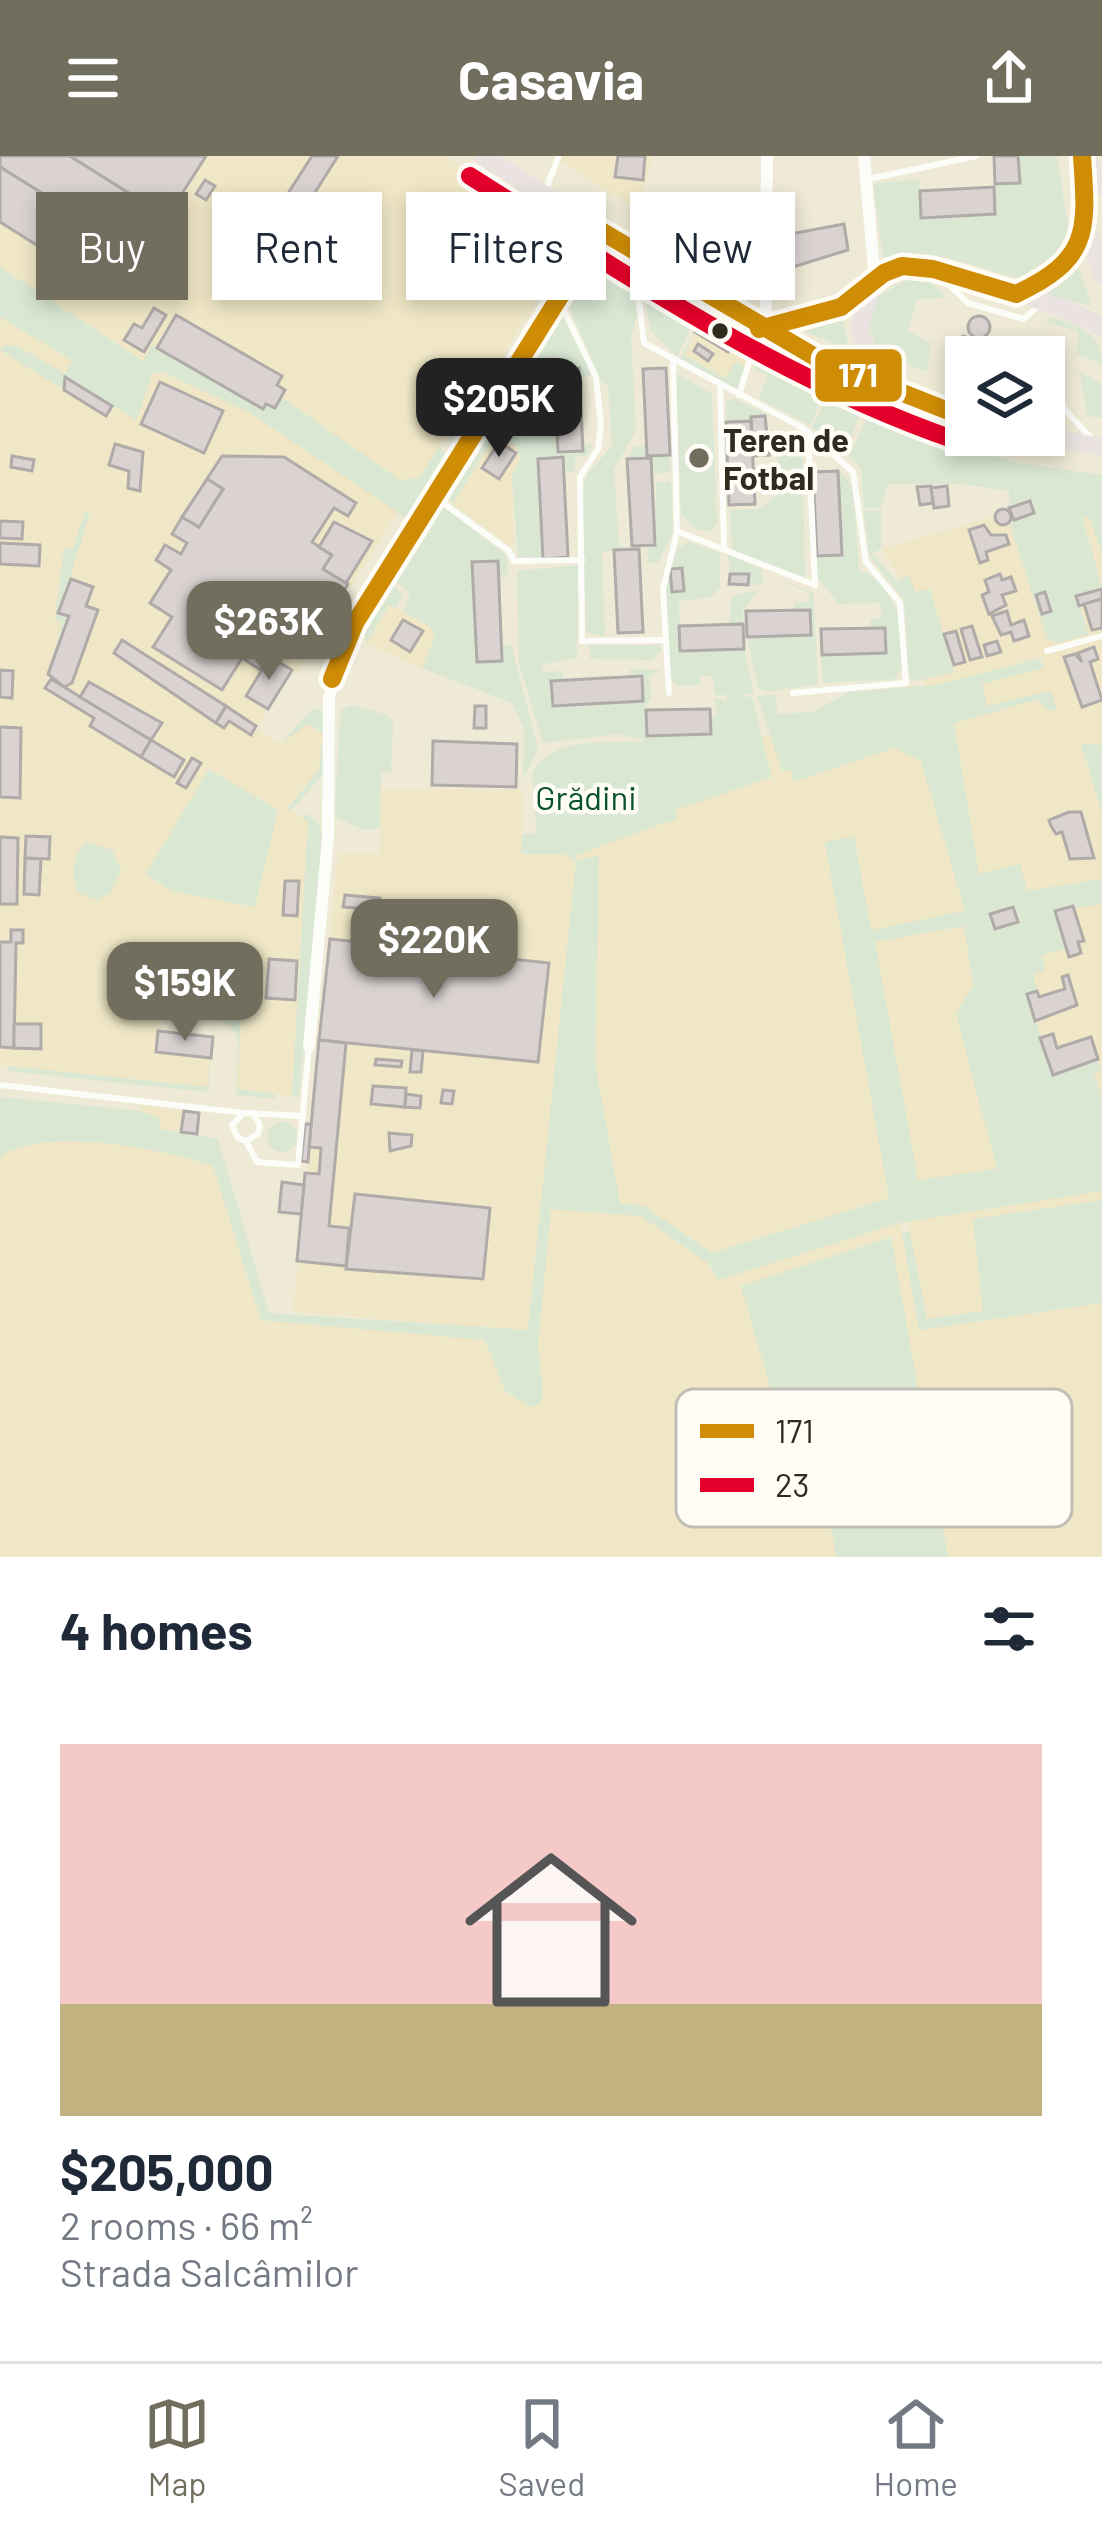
<!DOCTYPE html>
<html lang="en">
<head>
<meta charset="utf-8">
<style>
  body { margin:0; font-family:Barlow,sans-serif; background:#f2f2f3; color:#1f2937; height:100vh; display:flex; flex-direction:column; font-size:45px; white-space:nowrap }
  * { box-sizing:border-box; margin:0 }
  p { font-size:39px; color:#747a83 }
  .icon { flex:none; width:66px; height:66px; fill:none; stroke:currentColor; stroke-width:2; stroke-linecap:round; stroke-linejoin:round }
  .map { position:relative; height:1401px; overflow:hidden }
  .panel { display:flex; flex-direction:column; background:#fff; flex:1 }
  .panel>* { flex:none }
  .banner { position:absolute; left:36px; top:36px; width:1032px; height:108px; display:flex; gap:24px }
  .tools { position:absolute; left:945px; top:180px; display:grid; gap:24px }
  .tools a { display:grid; place-items:center; width:120px; height:120px; border-radius:0px; background:#fff; box-shadow:0 6px 18px #0003; font-size:60px }
  .price { position:absolute; translate:-50% -102px; padding:0 27px; border-radius:24px; background:#726e5e; color:#fff; font-size:39px; line-height:78px; filter:drop-shadow(0 3px 6px #0008) }
  .price::after { content:''; position:absolute; left:50%; top:72px; width:36px; height:27px; margin-left:-18px; background:inherit; clip-path:polygon(0 0,100% 0,50% 100%) }
  .price.selected { background:#222; color:#fff }
  ul { padding:0; list-style:none }
  li { display:grid; align-content:center; gap:24px; height:636px; padding:0 60px }
  li span { display:grid; place-items:center; height:372px; border-radius:0px; color:#555 }
  li>.icon { margin-inline-start:auto }
  span .icon { width:216px; height:216px; fill:#fffc; stroke-width:1 }
  li b { font-size:51px }
  h2 { display:flex; justify-content:space-between; align-items:center; height:144px; padding:0 60px; font-size:51px }
  .tag { padding:0 42px; border-radius:0px; background:#fff; box-shadow:0 6px 18px #0003; font-size:42px; line-height:108px }
  .tag.selected { background:#726e5e; color:#fff }
  header { display:flex; justify-content:space-between; align-items:center; height:156px; padding:0 60px; background:#726e5e; color:#fff; font-size:54px; font-weight:700 }
  .tabs { display:flex; justify-content:space-around; align-items:center; height:168px; border-top:3px solid #e0e1e3; background:#fff; font-size:33px; color:#747a83 }
  .tabs a { display:grid; justify-items:center; gap:6px }
  .tabs .selected { color:#726e5e }
  .map>svg:first-child { display:block }
</style>
</head>
<body>
<header><svg class="icon" aria-label="menu" viewBox="0 0 24 24"><path d="M4 6h16M4 12h16M4 18h16"/></svg>Casavia<svg class="icon" aria-label="share" viewBox="0 0 24 24"><path d="M12 15V3M7 8l5-5 5 5M5 13v7h14v-7"/></svg></header>
<div class="map">
<svg width="1102" height="1401" viewBox="0 0 1102 1401">
  <rect width="100%" height="100%" fill="#eeead6"/>
  <!-- built -->
  <g fill="#efe7c6">
    <polygon points="0,0 444,0 562,74 564,98 492,219 447,278 296,517 270,501 247,541 268,553 255,573 281,588 307,568 323,577 319,614 287,652 308,665 292,940 237,933 241,859 162,849 156,896 211,902 208,931 0,909"/>
    <polygon points="552,0 652,0 638,54"/>
    <polygon points="700,169 709,175 712,171 750,198 745,211 725,222 684,198"/>
    <polygon points="496,277 518,291 520,303 512,321 514,393 453,348"/>
    <polygon points="1009,335 1102,353 1102,1124 1089,1140 927,1163 903,1038 712,1097 644,1050 543,1040 528,1175 293,1156 308,1007 301,1005 305,968 311,967 338,698 380,698 381,633 523,634 522,698 585,618 715,595 923,530 909,434 881,393 994,361 1009,348"/>
    <polygon points="389,449 431,471 435,483 422,512 366,488"/>
    <polygon points="141,949 199,957 197,978 160,973 160,963 141,955"/>
    <polygon points="0,973 207,990 261,1164 538,1188 550,1053 641,1060 709,1108 897,1049 919,1174 1102,1147 1102,1401 0,1401"/>
  </g>
  <!-- green -->
  <g fill="#d9e7d3" fill-rule="evenodd">
    <polygon points="1018,0 1057,0 1068,70 1056,105 1026,124 944,101 883,101 873,28 919,23 921,61 994,58 995,28 1019,27"/>
    <polygon points="599,102 629,119 637,161 631,179 636,274 614,313 619,390 639,393 602,396 605,480 586,476 582,334 588,317 612,290 608,229 601,226 569,150"/>
    <polygon points="1077,107 1092,150 1044,139 1043,132"/>
    <polygon points="0,111 143,205 152,189 263,253 266,248 275,252 281,241 400,324 419,322 439,290 448,301 409,364 249,256 162,216 152,218 136,264 66,222 64,234 0,194 4,189 17,190 65,218 72,204 0,161"/>
    <polygon points="911,121 926,121 947,142 917,143 908,175 931,187 927,216 878,197 869,170 878,141"/>
    <polygon points="643,131 695,163 677,201 650,174"/>
    <polygon points="562,159 592,219 579,221 578,212 554,213 558,295 582,295 583,286 593,290 586,300 575,301 575,315 564,316 563,301 538,303 543,403 518,402 512,320 520,303 517,291 496,277 453,348 444,336 555,161"/>
    <polygon points="842,159 848,186 842,191 801,174"/>
    <path d="M 1051,161 C 1078,170 1102,175 1102,208 L 1077,198 L 1078,176 L 1042,164 Z"/>
    <polygon points="699,165 684,199 724,222 736,206 745,211 737,233 680,203"/>
    <polygon points="758,203 822,242 810,269 759,243 768,219 755,213"/>
    <polygon points="1070,210 1102,228 1102,262 1087,260 1080,217"/>
    <polygon points="676,217 712,238 717,367 711,375 697,374 681,358"/>
    <polygon points="732,242 765,257 765,260 726,266 726,246"/>
    <polygon points="826,244 859,260 845,297 812,271"/>
    <polygon points="866,263 1014,306 1102,319 1102,397 1089,361 1083,362 1102,433 1076,440 1089,478 1056,487 1047,482 1009,366 1034,357 1030,345 1001,355 1009,348 1009,335 960,328 888,328 881,352 864,352 861,312 849,300"/>
    <polygon points="646,289 647,300 670,299 671,316 652,318 650,302 627,303 634,291"/>
    <polygon points="778,297 803,299 803,318 775,338"/>
    <path d="M 836,311 L 853,330 L 859,414 C 895,425 918,494 895,523 L 823,527 L 821,499 L 886,497 L 885,473 L 871,472 L 870,464 L 882,462 L 880,447 L 839,448 L 817,421 L 814,400 L 842,398 Z"/>
    <polygon points="803,321 805,422 732,394 730,354 758,353"/>
    <polygon points="671,325 673,377 658,407 648,407 648,389 655,388 656,326"/>
    <polygon points="438,346 506,399 508,421 498,421 497,405 472,406 477,505 502,505 502,489 511,489 538,593 523,623 524,573 512,547 422,512 434,483 431,471 403,456 410,438 391,421"/>
    <polygon points="85,355 90,356 59,456 69,460 48,518 62,468 55,464 64,393 73,392"/>
    <polygon points="864,355 881,355 881,393 872,397 896,425 909,419 915,436 930,433 954,516 916,525 909,522 904,444 869,399"/>
    <path d="M 690,386 L 720,397 L 720,432 L 711,441 L 679,445 L 680,494 L 744,493 L 754,537 L 737,540 L 752,541 L 772,621 L 675,654 L 678,662 L 576,699 L 577,704 L 599,700 L 595,907 L 620,1047 L 644,1050 L 712,1097 L 889,1042 L 825,686 L 854,680 L 871,774 L 965,755 L 921,605 L 894,592 L 794,626 L 791,614 L 782,615 L 757,540 L 776,539 L 777,558 L 813,556 L 849,536 L 936,529 L 1040,502 L 1044,512 L 982,528 L 987,550 L 1050,535 L 1057,553 L 1050,555 L 1036,544 L 954,567 L 979,718 L 1020,708 L 1027,735 L 1102,723 L 1102,748 L 1056,755 L 1066,792 L 1042,799 L 1045,814 L 1033,818 L 1037,835 L 1027,838 L 1053,918 L 1098,903 L 1101,914 L 1094,917 L 1102,943 L 1102,1035 L 899,1067 L 718,1124 L 709,1108 L 641,1060 L 551,1053 L 538,1189 L 543,1236 L 539,1248 L 531,1251 L 505,1235 L 485,1184 L 261,1164 L 213,1010 C 163,993 44,969 0,1001 L 0,941 L 141,955 L 160,963 L 160,973 L 218,983 L 269,1157 L 528,1174 L 576,705 L 563,698 L 521,698 L 522,678 L 537,677 L 532,617 C 557,576 609,590 647,585 L 618,578 L 543,587 L 519,507 L 517,415 L 579,409 L 577,502 L 543,508 L 543,516 L 563,515 L 563,524 L 552,525 L 553,550 L 642,545 L 642,521 L 630,521 L 630,513 L 661,514 L 650,520 L 651,543 L 644,554 L 717,562 L 714,542 L 727,545 L 726,539 L 715,539 L 713,520 L 700,520 L 700,529 L 676,529 L 670,522 C 669,489 652,396 690,386 ZM 964,770 L 973,829 L 956,858 L 997,1013 L 918,1024 L 875,786 Z"/>
    <polygon points="728,398 762,414 763,427 749,430 748,419 730,418"/>
    <polygon points="784,425 813,436 818,528 769,536 758,532 747,481 810,479 810,454 794,454 794,447 809,446 809,437"/>
    <polygon points="388,426 403,438 396,452 389,449 366,488 364,467"/>
    <polygon points="758,434 743,455 743,468 729,468 732,440"/>
    <polygon points="590,489 659,489 661,495 652,504 590,503"/>
    <polygon points="352,549 387,559 393,566 391,616 381,617 380,672 364,674 337,662 335,656 340,560 342,553"/>
    <polygon points="312,553 325,555 324,617 291,655 287,653 319,614 323,577 307,568 281,588"/>
    <polygon points="1081,588 1102,589 1102,656"/>
    <polygon points="209,613 278,654 255,751 172,735 146,718"/>
    <polygon points="307,658 318,667 324,686 299,941 292,940 308,665 300,660"/>
    <path d="M 86,686 L 112,694 L 121,714 L 111,736 L 97,744 L 79,737 C 70,721 73,699 86,686 Z"/>
    <polygon points="161,849 241,859 237,933 275,938 275,943 236,939 238,881 229,868 207,862 207,856 197,855 196,862 161,854"/>
    <polygon points="211,894 208,936 7,915 8,910 207,931"/>
    <circle cx="282" cy="981" r="15"/>
    <polygon points="1102,1044 1102,1147 919,1174 902,1077 910,1076 927,1163 983,1155 973,1063"/>
    <polygon points="891,1081 948,1401 836,1401 815,1272 784,1279 741,1130"/>
  </g>
  <!-- building -->
  <g fill="#dad3d2" stroke="#b0aba8" stroke-width="3">
    <polygon points="0,0 70,0 167,61 143,100 0,11"/>
    <polygon points="70,0 206,0 167,61"/>
    <polygon points="312,0 338,0 295,68 276,56"/>
    <polygon points="618,0 645,0 643,24 615,21"/>
    <polygon points="994,0 1018,0 1020,27 995,28"/>
    <polygon points="0,11 143,100 118,140 0,66"/>
    <polygon points="205,24 215,30 206,44 196,38"/>
    <polygon points="994,31 995,58 921,62 920,35"/>
    <polygon points="844,68 848,94 780,115 774,81"/>
    <polygon points="432,78 472,104 467,112 427,87"/>
    <polygon points="222,91 241,102 234,113 216,102"/>
    <polygon points="154,152 166,159 144,196 124,184 134,168 142,172"/>
    <polygon points="176,159 282,220 277,229 285,234 275,252 266,248 263,253 157,192"/>
    <circle cx="979" cy="171" r="11"/>
    <polygon points="700,169 735,185 728,196 695,176"/>
    <polygon points="963,180 992,190 991,201 963,204 965,197 955,188"/>
    <polygon points="698,188 713,198 708,205 694,195"/>
    <polygon points="579,212 583,295 558,296 554,213"/>
    <polygon points="666,212 670,299 647,300 643,213"/>
    <polygon points="457,218 476,230 461,253 442,241"/>
    <polygon points="65,221 112,250 106,260 64,234"/>
    <polygon points="160,226 223,255 204,297 141,268"/>
    <polygon points="765,260 769,299 753,300 751,261"/>
    <polygon points="751,265 755,348 729,349 726,266"/>
    <polygon points="499,286 516,297 499,323 482,312"/>
    <polygon points="115,288 143,296 140,335 128,332 129,315 109,309"/>
    <polygon points="12,300 34,304 32,315 11,311"/>
    <polygon points="222,300 284,301 356,347 348,360 334,352 312,386 332,399 323,413 348,428 321,472 306,462 279,506 270,501 262,515 242,502 222,534 153,491 172,461 150,447 171,414 156,404 165,389 181,398 187,387 172,378 182,361 199,371 223,333 207,323"/>
    <polygon points="563,301 568,401 543,403 538,303"/>
    <polygon points="651,302 655,389 632,390 627,303"/>
    <polygon points="838,315 842,399 817,400 813,316"/>
    <polygon points="207,323 223,333 199,371 182,361"/>
    <polygon points="931,330 933,347 920,349 917,331"/>
    <polygon points="947,330 949,350 934,352 931,332"/>
    <polygon points="1030,345 1034,357 1014,364 1009,352"/>
    <circle cx="1003" cy="361" r="8"/>
    <polygon points="0,365 23,366 22,383 0,382"/>
    <polygon points="334,366 372,385 346,427 323,413 332,399 319,391"/>
    <polygon points="984,369 991,379 1006,379 1009,388 986,396 988,404 980,407 969,374"/>
    <polygon points="0,387 40,389 39,410 0,408"/>
    <polygon points="639,393 643,476 618,477 614,394"/>
    <polygon points="498,405 502,505 477,506 472,406"/>
    <polygon points="682,412 684,435 672,436 670,413"/>
    <polygon points="730,418 749,418 748,429 729,428"/>
    <polygon points="1000,418 1002,424 1011,421 1016,435 1002,439 1006,449 989,458 982,439 989,436 985,424"/>
    <polygon points="71,423 93,431 86,450 98,454 72,527 64,531 48,518 69,460 58,457"/>
    <polygon points="1102,433 1102,443 1079,450 1076,440"/>
    <polygon points="1045,436 1051,455 1042,458 1036,439"/>
    <polygon points="1102,443 1102,472 1092,474 1084,448"/>
    <polygon points="810,454 811,479 747,481 746,455"/>
    <polygon points="1007,455 1011,469 1024,464 1029,480 1014,485 1011,476 1001,479 992,460"/>
    <polygon points="403,464 423,475 410,496 391,484"/>
    <polygon points="743,468 744,493 680,495 679,470"/>
    <polygon points="972,470 982,501 970,504 961,473"/>
    <polygon points="885,472 886,497 822,499 821,473"/>
    <polygon points="956,475 965,506 954,509 944,478"/>
    <polygon points="122,484 226,550 216,567 114,497"/>
    <polygon points="997,485 1001,496 987,500 984,489"/>
    <polygon points="1094,491 1098,503 1090,506 1102,544 1082,551 1064,501 1075,498 1082,506 1078,497"/>
    <polygon points="270,501 292,514 268,553 246,540"/>
    <polygon points="0,514 13,515 12,542 0,541"/>
    <polygon points="642,520 643,545 553,550 551,525"/>
    <polygon points="51,523 151,584 141,601 90,570 94,562 45,532"/>
    <polygon points="89,526 162,567 151,584 80,541"/>
    <polygon points="226,550 256,570 251,579 229,565 224,572 216,567"/>
    <polygon points="475,550 486,550 486,572 474,572"/>
    <polygon points="710,553 711,578 647,580 646,554"/>
    <polygon points="0,571 21,572 20,642 0,641"/>
    <polygon points="151,584 184,604 174,621 141,601"/>
    <polygon points="433,585 517,588 516,631 432,629"/>
    <polygon points="192,602 201,607 186,632 177,627"/>
    <polygon points="1069,656 1081,656 1094,702 1070,703 1062,676 1056,678 1051,670 1049,664"/>
    <polygon points="26,680 50,681 49,703 25,702"/>
    <polygon points="0,681 18,682 17,748 0,748"/>
    <polygon points="25,702 41,703 39,739 24,738"/>
    <polygon points="285,725 299,725 297,760 283,759"/>
    <polygon points="345,739 380,742 378,754 343,751"/>
    <polygon points="1073,750 1084,785 1078,786 1081,797 1069,801 1055,755"/>
    <polygon points="1013,751 1018,766 995,773 990,758"/>
    <polygon points="11,774 23,774 23,787 16,787 14,892 0,891 0,786 11,786"/>
    <polygon points="330,783 549,807 538,906 319,884"/>
    <polygon points="269,803 297,805 295,844 266,842"/>
    <polygon points="1068,819 1077,849 1035,865 1027,838 1037,835 1039,841 1065,833 1062,821"/>
    <polygon points="14,868 41,868 41,893 14,892"/>
    <polygon points="158,875 213,881 211,902 156,896"/>
    <polygon points="1053,878 1057,892 1091,881 1098,903 1053,919 1040,882"/>
    <polygon points="319,884 346,887 329,1070 349,1072 346,1110 297,1105 305,1017 319,1018 321,992 309,991"/>
    <polygon points="412,894 423,895 421,916 410,916"/>
    <polygon points="376,903 402,905 401,911 375,909"/>
    <polygon points="373,930 406,932 405,951 371,948"/>
    <polygon points="443,934 454,935 452,948 441,947"/>
    <polygon points="406,938 421,940 420,952 405,951"/>
    <polygon points="184,955 199,957 197,978 181,976"/>
    <polygon points="305,968 311,968 308,1006 301,1005"/>
    <polygon points="389,977 412,979 411,990 390,995"/>
    <polygon points="282,1026 304,1029 301,1058 279,1056"/>
    <polygon points="355,1038 490,1052 483,1123 346,1113"/>
  </g>
  <g fill="none" stroke-linecap="round" stroke-linejoin="round">
    <!-- service -->
    <g stroke="#fcfcf9" stroke-width="6">
      <polyline points="869,23 976,0"/>
      <polyline points="545,35 559,0"/>
      <polyline points="634,100 644,187 803,272 853,316 866,406 900,447 906,527 793,537"/>
      <polyline points="944,124 968,147 1024,163 1040,148"/>
      <polyline points="560,146 596,221 601,269 598,293 580,321 582,485 666,484"/>
      <polyline points="720,229 724,392"/>
      <polyline points="1044,231 1092,283"/>
      <polyline points="739,239 759,173"/>
      <polyline points="938,248 966,231"/>
      <polyline points="808,275 815,429"/>
      <polyline points="436,342 509,395 514,405 582,404"/>
      <polyline points="679,376 815,429"/>
      <polyline points="1047,495 1102,480"/>
      <polyline points="669,537 663,433 677,376 673,204"/>
      <polyline points="0,929 244,957"/>
      <polyline points="253,958 260,969 258,978 246,985 238,982 232,969 244,957 303,960"/>
      <polyline points="246,985 257,1006 298,1009 309,890"/>
    </g>
    <!-- minor -->
    <g stroke="#fcfcf9" stroke-width="12">
      <polyline points="864,0 875,125"/>
      <polyline points="759,173 766,152 767,0"/>
      <polyline points="309,890 328,682 329,541 355,467 601,75"/>
    </g>
    <!-- primary -->
    <g stroke="#eae3e2" stroke-width="18">
      <path d="M 483,0 C 638,96 789,210 966,262"/>
      <polyline points="1082,0 1087,69 1102,119"/>
      <polyline points="1086,0 1102,31"/>
      <polyline points="873,129 859,174 884,232"/>
      <polyline points="1016,138 1058,114 1087,69"/>
      <path d="M 759,173 C 786,168 815,166 839,152 C 860,141 875,117 900,111 C 929,104 1074,153 1102,171"/>
      <polyline points="1035,279 1102,291"/>
    </g>
    <!-- bus-1 casing -->
    <g stroke="#fffdf6" stroke-width="27">
      <g id="bus-1">
        <polyline points="601,75 822,205 966,262"/>
        <path d="M 759,173 L 841,151 L 884,117 L 902,110 L 933,113 L 1016,138 C 1091,103 1087,74 1082,0"/>
        <polyline points="332,523 355,467 601,75"/>
      </g>
    </g>
    <!-- bus-2 casing -->
    <g stroke="#fffdf6" stroke-width="27">
      <path id="bus-2" d="M 470,20 C 628,120 780,224 958,285"/>
    </g>
    <!-- bus-1 -->
    <use href="#bus-1" stroke="#cf8d06" stroke-width="18"/>
    <!-- bus-2 -->
    <use href="#bus-2" stroke="#e4002b" stroke-width="18"/>
  </g>
  <!-- markers -->
  <circle fill="#2f2b1e" stroke="#fffdf6" stroke-width="4.5" cx="720" cy="175" r="10"/>
  <circle fill="#726e5e" stroke="#fffdf6" stroke-width="4.5" cx="699" cy="302" r="12"/>
  <g text-anchor="middle" dominant-baseline="central" stroke-width="9" stroke-linejoin="round" paint-order="stroke">
    <!-- poi labels -->
    <g font-size="33" font-weight="bold" fill="#2f2b1e" stroke="#fffdf6" text-anchor="start">
      <text x="723" y="283">Teren de<tspan x="723" dy="38">Fotbal</tspan></text>
    </g>
    <!-- park labels -->
    <g font-size="33" fill="#07522f" stroke="#fffdf6">
      <text x="586" y="641">Grădini</text>
    </g>
  </g>
  <!-- legend -->
  <rect x="676" y="1233" width="396" height="138" rx="18" fill="#fffdf6" stroke="#c1beb5" stroke-width="3"/>
  <rect x="700" y="1268" width="54" height="14" fill="#cf8d06"/>
  <rect x="700" y="1322" width="54" height="14" fill="#e4002b"/>
  <g font-size="33" fill="#2f2b1e">
    <text x="775" y="1287">171</text>
    <text x="775" y="1341">23</text>
  </g>
  <rect stroke="#fffdf6" stroke-width="4.5" x="813" y="191" width="91" height="57" rx="12" fill="#cf8d06"/>
  <g font-size="33" text-anchor="middle" font-weight="bold" fill="#fff">
    <text x="858" y="231">171</text>
  </g>
</svg>
<div class="tools">
<a><svg class="icon" aria-label="layers" viewBox="0 0 24 24"><path d="M12 4l9 5-9 5-9-5zM3 14l9 5 9-5"/></svg></a>
</div>
<b class="price selected" style="left:499px;top:304px">$205K</b>
<b class="price" style="left:269px;top:527px">$263K</b>
<b class="price" style="left:434px;top:845px">$220K</b>
<b class="price" style="left:185px;top:888px">$159K</b>
<div class="banner">
<a class="tag selected">Buy</a>
<a class="tag">Rent</a>
<a class="tag">Filters</a>
<a class="tag">New</a>
</div>
</div>
<section class="panel">
<h2>4 homes<svg class="icon" aria-label="filters" viewBox="0 0 24 24"><path d="M4 7h16M4 17h16"/><circle cx="9" cy="7" r="2"/><circle cx="15" cy="17" r="2"/></svg></h2>
<ul>
<li><span style="background:linear-gradient(#f6c9c9 70%,#c2b280 0)"><svg class="icon" aria-label="home" viewBox="0 0 24 24"><path d="M3 11l9-7 9 7M6 9v11h12V9"/></svg></span><div><b>$205,000</b><p>2 rooms · 66 m²</p><p>Strada Salcâmilor</p></div></li>
</ul>
</section>
<nav class="tabs">
<a class="selected"><svg class="icon" aria-label="map" viewBox="0 0 24 24"><path d="M3 6l6-2 6 2 6-2v14l-6 2-6-2-6 2zM9 4v14M15 6v14"/></svg>Map</a>
<a><svg class="icon" aria-label="saved" viewBox="0 0 24 24"><path d="M7 4h10v16l-5-4-5 4z"/></svg>Saved</a>
<a><svg class="icon" aria-label="home" viewBox="0 0 24 24"><path d="M3 11l9-7 9 7M6 9v11h12V9"/></svg>Home</a>
</nav>
</body>
</html>
